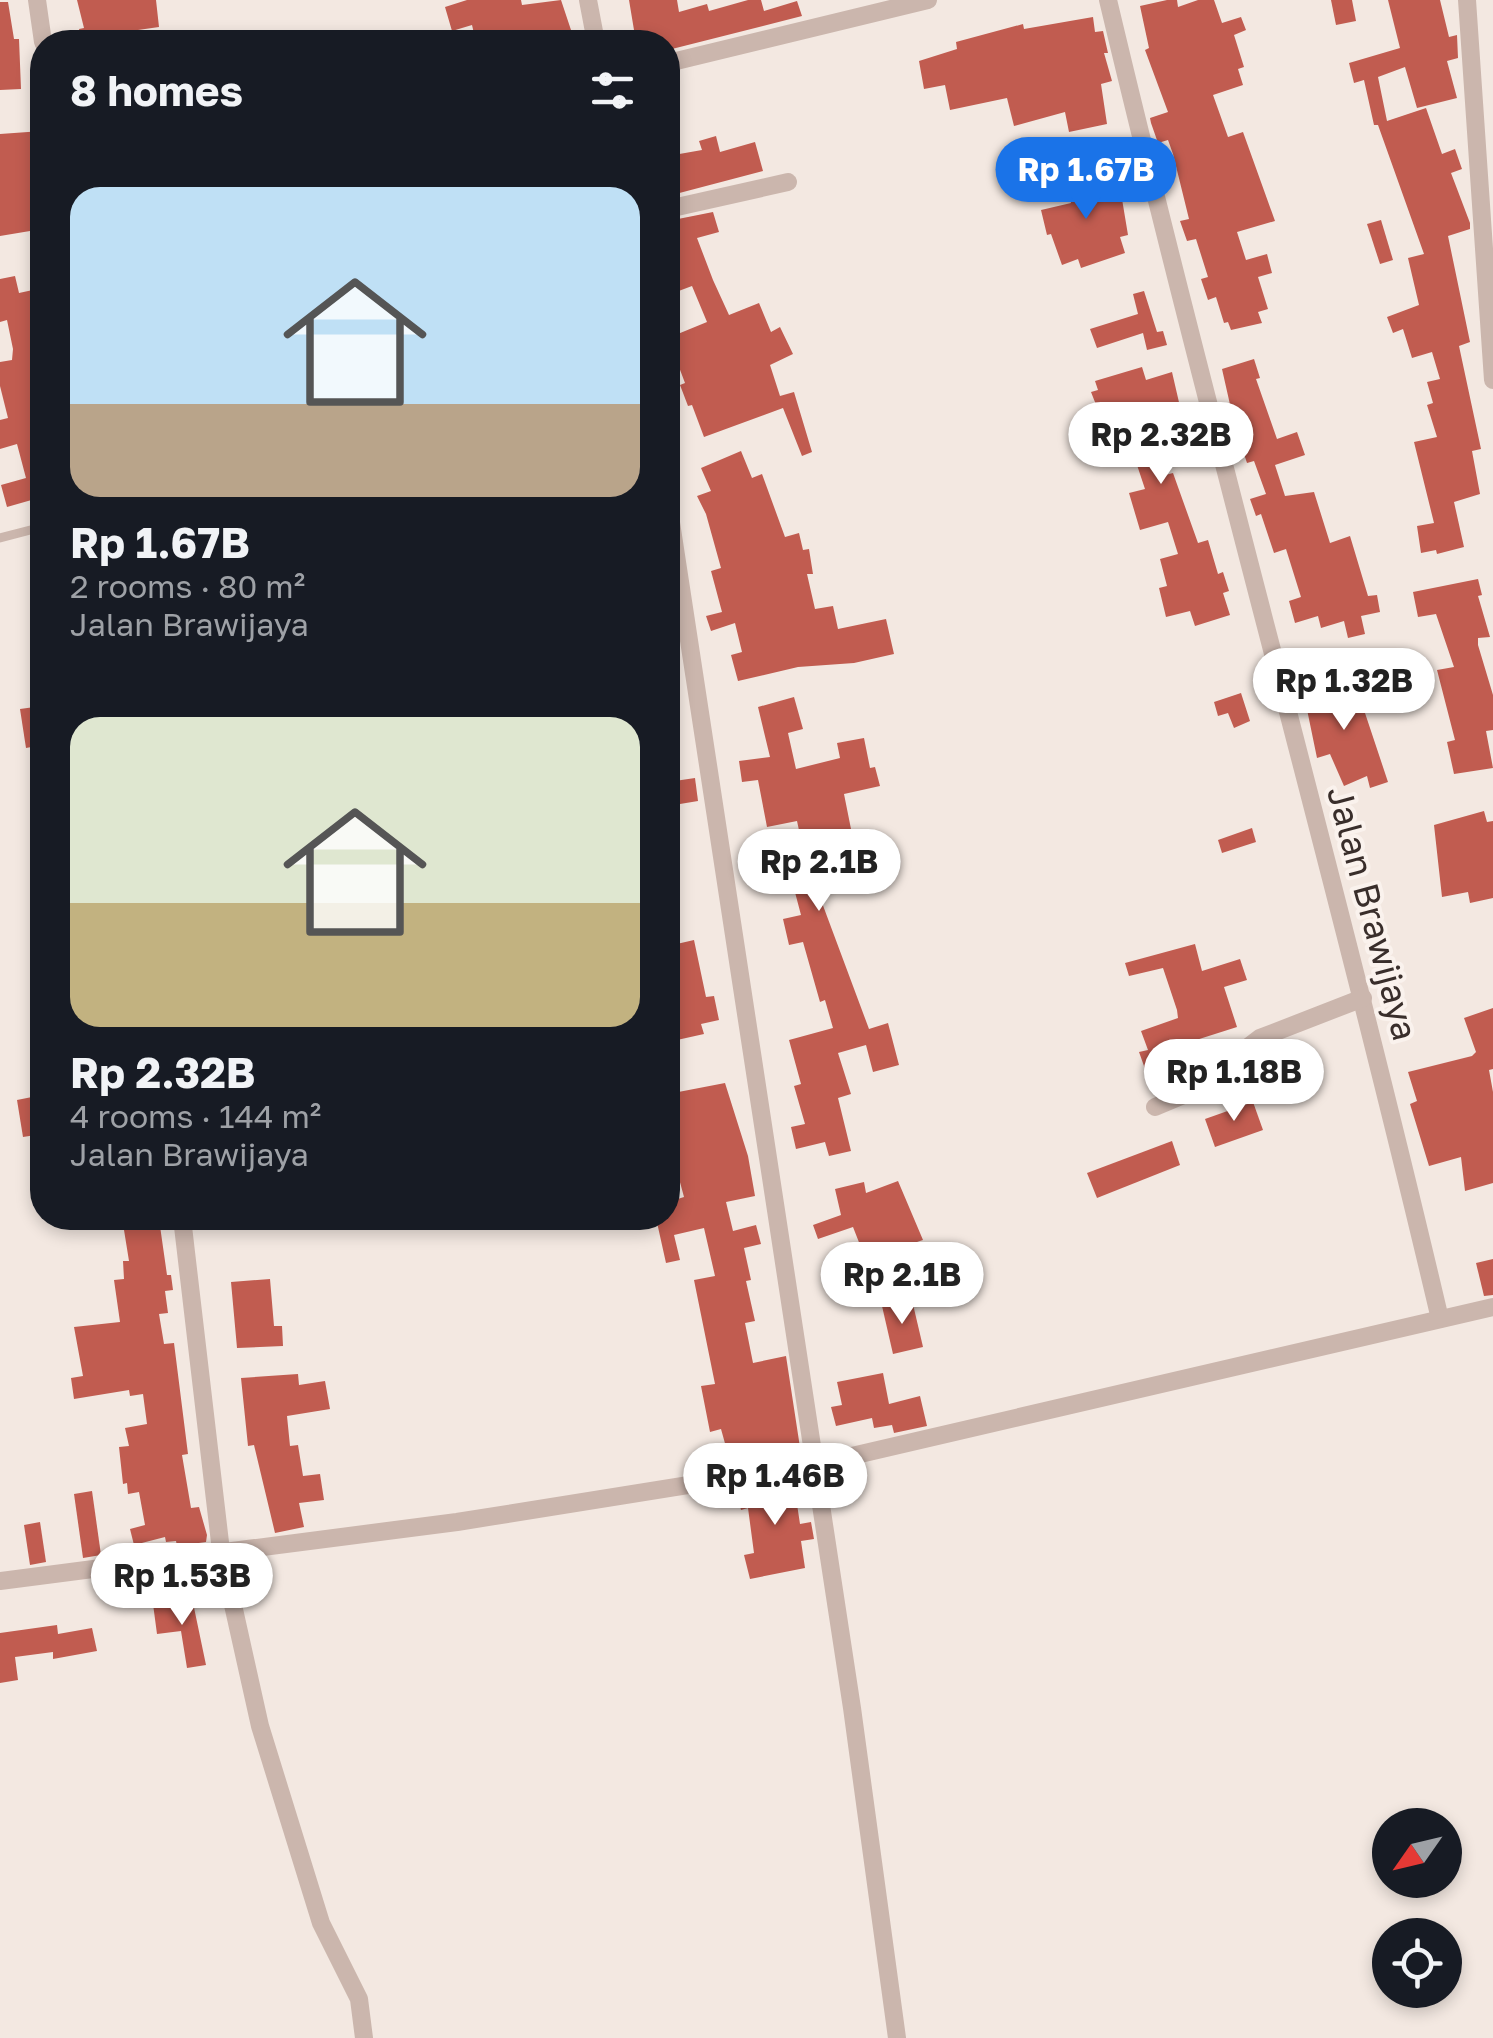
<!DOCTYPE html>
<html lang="en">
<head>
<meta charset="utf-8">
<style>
  body { margin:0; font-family:"Golos Text",sans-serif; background:#20242c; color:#f1f3f6; height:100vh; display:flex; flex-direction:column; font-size:38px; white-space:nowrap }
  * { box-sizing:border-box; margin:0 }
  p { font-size:32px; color:#9ea1a6 }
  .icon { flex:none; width:55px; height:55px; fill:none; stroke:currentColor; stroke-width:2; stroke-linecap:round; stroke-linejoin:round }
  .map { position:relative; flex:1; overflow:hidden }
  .panel { position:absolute; left:30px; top:30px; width:650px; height:1200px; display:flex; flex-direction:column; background:#171b24; border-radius:40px; box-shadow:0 5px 15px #0003 }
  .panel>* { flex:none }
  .needle { width:65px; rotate:236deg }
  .fabs { position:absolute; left:1372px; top:1808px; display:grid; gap:20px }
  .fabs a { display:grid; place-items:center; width:90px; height:90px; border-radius:50%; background:#171b24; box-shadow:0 5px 15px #0003; font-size:50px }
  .price { position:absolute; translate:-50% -85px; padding:0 22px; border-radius:35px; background:#fff; color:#222; font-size:32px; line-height:65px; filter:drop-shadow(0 2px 5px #0008) }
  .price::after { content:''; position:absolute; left:50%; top:60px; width:30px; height:22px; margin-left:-15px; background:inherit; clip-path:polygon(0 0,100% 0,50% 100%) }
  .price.active { background:#1a73e8; color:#fff }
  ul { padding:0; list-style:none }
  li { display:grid; align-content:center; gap:20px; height:530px; padding:0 40px }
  li span { display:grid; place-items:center; height:310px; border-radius:30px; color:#555 }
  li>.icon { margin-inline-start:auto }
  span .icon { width:180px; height:180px; fill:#fffc; stroke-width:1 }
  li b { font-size:42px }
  h2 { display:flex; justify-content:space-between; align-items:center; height:120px; padding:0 40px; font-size:42px }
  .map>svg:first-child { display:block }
</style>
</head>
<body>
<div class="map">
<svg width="1493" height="2038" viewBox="0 0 1493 2038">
  <rect width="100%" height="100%" fill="#f3e8e1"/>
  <!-- building -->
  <g fill="#c15c50">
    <polygon points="77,0 156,0 159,27 124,32 125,41 82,42 79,29 84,28"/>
    <polygon points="467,0 521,0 522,5 561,0 575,42 476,42 472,25 452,31 445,7"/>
    <polygon points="629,0 677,0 679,12 707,4 709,11 748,0 761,0 764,11 797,1 802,16 668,50 668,42 636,42"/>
    <polygon points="1167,0 1177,0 1178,7 1198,0 1214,0 1222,23 1241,17 1246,30 1234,35 1244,67 1238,69 1243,85 1213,95 1228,137 1243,132 1275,221 1237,232 1246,260 1267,254 1272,273 1258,277 1268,309 1258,312 1262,323 1231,330 1228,322 1224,323 1216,297 1208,300 1201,279 1208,277 1196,239 1187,241 1180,221 1189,219 1173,154 1168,140 1158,143 1151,123 1150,118 1168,112 1145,50 1149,48 1140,6"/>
    <polygon points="1331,0 1352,0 1356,21 1336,25"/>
    <polygon points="1388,0 1440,0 1449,37 1457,35 1458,58 1447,61 1457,98 1417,108 1405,67 1378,77 1387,121 1426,108 1442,154 1455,149 1462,169 1451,173 1470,223 1470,229 1448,236 1470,342 1459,346 1481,449 1472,451 1480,494 1454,502 1464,547 1437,554 1436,550 1421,553 1417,526 1434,523 1414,442 1437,437 1427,405 1433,403 1427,382 1440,379 1432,352 1412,358 1403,329 1393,333 1387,317 1419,305 1408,258 1424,254 1378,125 1374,125 1364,80 1354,83 1349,63 1400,48"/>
    <polygon points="0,2 8,2 14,39 19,39 21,89 0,90"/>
    <polygon points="1093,17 1095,32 1103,31 1108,53 1104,53 1112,81 1101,84 1107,124 1069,132 1065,112 1014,126 1007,98 950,110 945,85 924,89 919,61 957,49 956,42 1023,24 1024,29"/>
    <polygon points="42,131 42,173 34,174 42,229 0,236 0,134"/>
    <polygon points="716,136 720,152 755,142 763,171 668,196 668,156 702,150 699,141"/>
    <polygon points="1088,164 1097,200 1121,193 1128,235 1120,237 1125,253 1081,268 1078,259 1062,265 1051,234 1047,235 1041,210 1071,203 1063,170"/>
    <polygon points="713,212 719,232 697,238 713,280 729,315 759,303 771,332 780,327 793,354 770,365 780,396 794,392 812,452 802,456 783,408 704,437 692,405 688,406 680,385 685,383 668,338 707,322 692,286 668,295 668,221"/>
    <polygon points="1381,220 1393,260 1380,264 1367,224"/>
    <polygon points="15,276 19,293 42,288 42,389 35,390 42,417 42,497 7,507 1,485 26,478 17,444 0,449 0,420 8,418 0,386 0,362 12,360 13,349 7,320 0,322 0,279"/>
    <polygon points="1144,291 1157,332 1163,331 1167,345 1147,350 1143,333 1097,348 1090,329 1138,314 1133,294"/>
    <polygon points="1254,359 1260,378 1256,379 1277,439 1297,432 1305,455 1275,465 1285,496 1314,492 1330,543 1350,536 1368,596 1377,595 1380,612 1361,616 1365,634 1348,638 1344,621 1321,628 1318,616 1295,623 1289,601 1301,597 1286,549 1274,553 1261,514 1256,516 1250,499 1266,494 1254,461 1247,463 1235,427 1231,429 1225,411 1231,409 1222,369"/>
    <polygon points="1142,367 1146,380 1172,372 1187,437 1155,446 1165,475 1173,473 1198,543 1208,540 1218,574 1223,572 1229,591 1223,593 1230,615 1195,626 1190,611 1166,617 1159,588 1167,586 1160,559 1178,554 1168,522 1140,530 1129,493 1145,489 1134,456 1110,465 1105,451 1113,448 1091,392 1098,390 1095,381"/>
    <polygon points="741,451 752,478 762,474 785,537 799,533 803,550 809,549 813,574 807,574 815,609 833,606 838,629 886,619 894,654 854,663 798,667 738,681 731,655 742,652 735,623 711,631 706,616 722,612 711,571 721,568 706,514 697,496 711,491 701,468"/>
    <polygon points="1478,579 1482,595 1478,596 1490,637 1478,638 1478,645 1493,695 1493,730 1486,731 1493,768 1454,774 1447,742 1455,740 1437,670 1454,667 1436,614 1418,617 1413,592"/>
    <polygon points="1340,679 1346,696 1358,692 1388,782 1370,788 1367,776 1344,786 1330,754 1317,758 1303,690"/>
    <polygon points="1241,693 1250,721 1234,728 1228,713 1218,716 1214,702"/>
    <polygon points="794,697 803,729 788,733 796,769 840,758 837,743 864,738 870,768 875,767 880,786 844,794 855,849 827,855 830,872 812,876 869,1029 888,1023 899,1065 873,1072 866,1045 838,1053 851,1094 838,1098 851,1151 829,1156 825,1142 796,1149 791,1127 805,1124 794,1086 801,1084 789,1040 833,1028 825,1000 820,1002 803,942 789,945 783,919 801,915 792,881 784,883 779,863 805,858 797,821 767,827 758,780 742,782 739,761 770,757 758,707"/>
    <polygon points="42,706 42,745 26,748 20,709"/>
    <polygon points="695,778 698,801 668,806 668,782"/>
    <polygon points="1484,811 1487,822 1493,821 1493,898 1470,903 1468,892 1442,897 1434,825"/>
    <polygon points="1252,828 1256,842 1222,853 1218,840"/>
    <polygon points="694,940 706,997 714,996 719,1020 701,1024 704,1034 668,1042 668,1023 673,1022 669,1005 675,1004 668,946"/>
    <polygon points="1195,944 1202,971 1240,959 1247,980 1224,987 1237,1027 1193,1041 1205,1072 1154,1094 1139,1052 1148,1050 1141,1031 1178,1018 1177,1010 1163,968 1129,976 1125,963"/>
    <polygon points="1493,1008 1493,1069 1489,1070 1493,1092 1493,1183 1465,1191 1461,1157 1429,1166 1410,1104 1417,1101 1408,1072 1472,1056 1476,1052 1464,1018"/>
    <polygon points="725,1083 748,1156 755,1196 726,1202 733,1231 756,1225 761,1244 744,1248 751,1280 746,1281 755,1321 745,1323 753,1363 786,1356 801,1454 731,1465 721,1429 710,1432 701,1386 715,1384 694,1280 715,1276 704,1228 674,1235 680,1260 666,1263 656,1218 668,1218 668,1202 684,1197 674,1160 668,1162 668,1094"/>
    <polygon points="42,1095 42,1134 23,1137 17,1100"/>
    <polygon points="1253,1102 1263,1130 1215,1147 1205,1119"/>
    <polygon points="1172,1141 1180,1165 1097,1198 1087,1173"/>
    <polygon points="898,1181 923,1240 890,1251 895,1266 871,1273 853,1227 818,1239 813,1225 841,1215 835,1189 864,1182 866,1193"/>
    <polygon points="160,1226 167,1275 171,1275 173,1290 165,1291 168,1313 159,1314 164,1344 174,1343 188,1454 182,1455 191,1508 199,1507 207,1535 206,1542 177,1546 176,1541 166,1542 165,1537 134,1545 130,1529 145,1525 139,1492 128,1494 127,1483 123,1484 119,1447 129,1446 125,1428 147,1424 143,1394 130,1396 129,1390 74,1399 71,1378 83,1376 74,1327 120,1322 114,1280 124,1279 123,1261 129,1261 124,1230"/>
    <polygon points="1493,1259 1493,1295 1484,1296 1476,1263"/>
    <polygon points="270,1279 274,1326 282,1326 283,1346 237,1348 231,1282"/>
    <polygon points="912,1300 923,1347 893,1354 882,1306"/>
    <polygon points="883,1373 889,1404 920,1396 927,1426 894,1433 892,1425 874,1428 872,1418 836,1426 831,1407 842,1405 837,1382"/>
    <polygon points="298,1374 299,1385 325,1381 330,1409 287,1416 290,1446 298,1445 303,1476 320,1474 324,1500 299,1503 304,1527 275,1533 254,1445 248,1446 241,1378"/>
    <polygon points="804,1479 806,1489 795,1491 800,1524 811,1522 814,1539 801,1541 805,1568 750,1579 744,1555 754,1553 748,1508 741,1510 736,1490"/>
    <polygon points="92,1491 101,1555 83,1558 74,1494"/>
    <polygon points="40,1522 46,1562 30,1565 24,1525"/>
    <polygon points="192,1598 206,1665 187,1668 181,1631 157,1634 153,1604"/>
    <polygon points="57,1625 58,1634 92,1628 97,1651 53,1659 53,1652 15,1657 18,1680 0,1683 0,1633"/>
  </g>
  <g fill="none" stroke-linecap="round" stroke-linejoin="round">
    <!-- service -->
    <polyline stroke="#cbb6ad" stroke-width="9" points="0,538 42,527"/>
    <!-- minor -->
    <g stroke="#cbb6ad" stroke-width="18">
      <polyline points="37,0 43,42"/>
      <polyline points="588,0 596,42"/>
      <path d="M 1108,0 C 1213,441 1336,877 1440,1319"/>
      <polyline points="1467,0 1493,380"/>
      <polyline points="668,63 928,0"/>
      <polyline points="668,209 788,182"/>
      <polyline points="668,503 852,1708 897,2038"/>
      <polyline points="1155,1107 1217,1081 1243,1051 1260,1038 1363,998"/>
      <polyline points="182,1218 221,1551 260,1726 321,1923 359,1999 364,2038"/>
      <polyline points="0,1581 457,1522 813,1465 1493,1307"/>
    </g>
  </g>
  <g text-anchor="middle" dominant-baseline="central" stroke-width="8" stroke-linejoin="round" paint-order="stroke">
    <!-- street labels -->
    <g font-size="35" fill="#392e2b" stroke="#faf2ed">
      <text transform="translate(1373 913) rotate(75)">Jalan Brawijaya</text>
    </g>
  </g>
</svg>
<div class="fabs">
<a><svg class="needle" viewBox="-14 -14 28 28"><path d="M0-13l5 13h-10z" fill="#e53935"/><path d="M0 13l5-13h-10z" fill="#9ea1a6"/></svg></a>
<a><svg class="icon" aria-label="locate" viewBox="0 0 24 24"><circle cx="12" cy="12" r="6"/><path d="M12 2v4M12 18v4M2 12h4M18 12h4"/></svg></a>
</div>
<b class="price active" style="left:1086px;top:222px">Rp 1.67B</b>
<b class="price" style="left:1161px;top:487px">Rp 2.32B</b>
<b class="price" style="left:1344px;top:733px">Rp 1.32B</b>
<b class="price" style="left:819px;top:914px">Rp 2.1B</b>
<b class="price" style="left:1234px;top:1124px">Rp 1.18B</b>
<b class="price" style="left:902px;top:1327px">Rp 2.1B</b>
<b class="price" style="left:775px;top:1528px">Rp 1.46B</b>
<b class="price" style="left:182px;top:1628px">Rp 1.53B</b>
<section class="panel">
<h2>8 homes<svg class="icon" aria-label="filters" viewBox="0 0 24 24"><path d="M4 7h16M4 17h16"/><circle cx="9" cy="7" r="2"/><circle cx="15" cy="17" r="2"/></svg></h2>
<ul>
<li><span style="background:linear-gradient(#bfe0f5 70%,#b9a48a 0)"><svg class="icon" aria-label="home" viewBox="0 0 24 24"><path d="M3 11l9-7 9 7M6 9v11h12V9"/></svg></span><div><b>Rp 1.67B</b><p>2 rooms · 80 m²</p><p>Jalan Brawijaya</p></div></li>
<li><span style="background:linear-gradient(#dfe7d0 60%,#c2b280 0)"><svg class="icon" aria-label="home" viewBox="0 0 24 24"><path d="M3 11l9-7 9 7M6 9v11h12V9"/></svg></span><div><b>Rp 2.32B</b><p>4 rooms · 144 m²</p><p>Jalan Brawijaya</p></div></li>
</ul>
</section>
</div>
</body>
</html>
